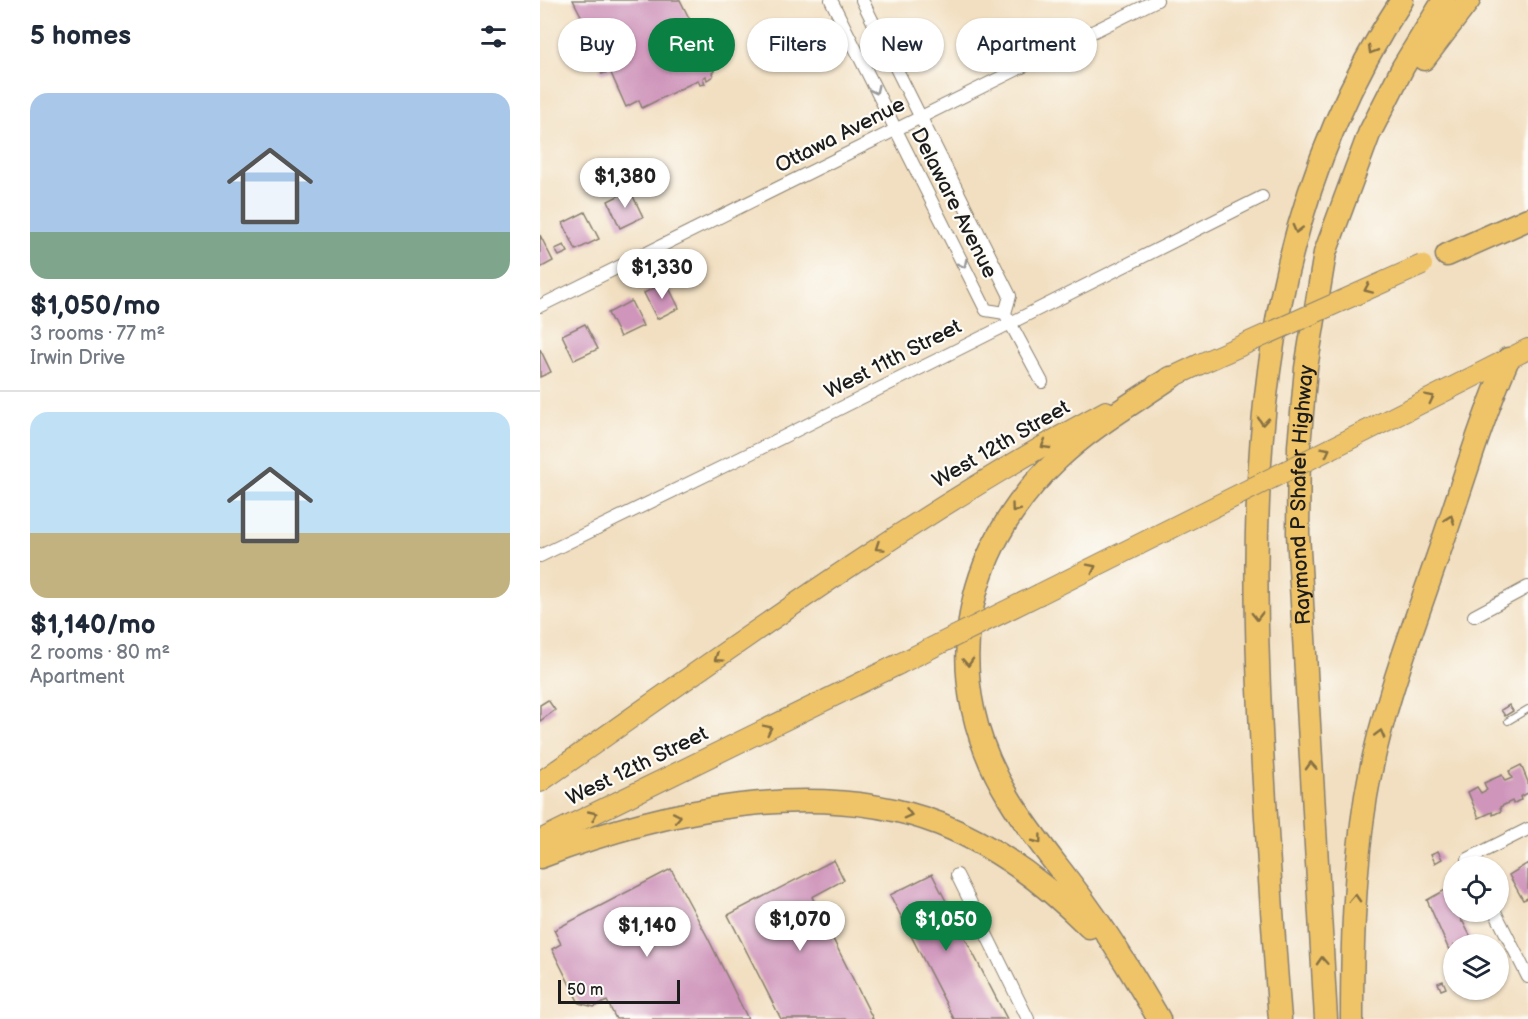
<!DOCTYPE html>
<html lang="en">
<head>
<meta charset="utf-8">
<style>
  body { margin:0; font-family:"Balsamiq Sans",sans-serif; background:#f2f2f3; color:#1f2937; height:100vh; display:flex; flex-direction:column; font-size:22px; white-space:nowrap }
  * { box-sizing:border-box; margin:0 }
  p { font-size:20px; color:#747a83 }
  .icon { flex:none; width:33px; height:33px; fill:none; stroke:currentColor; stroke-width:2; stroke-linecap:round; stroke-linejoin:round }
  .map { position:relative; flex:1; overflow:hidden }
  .details { display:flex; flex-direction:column; background:#fff; width:540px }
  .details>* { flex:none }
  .banner { position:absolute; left:18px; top:18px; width:570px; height:54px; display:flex; gap:12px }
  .tools { position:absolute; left:903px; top:856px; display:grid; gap:12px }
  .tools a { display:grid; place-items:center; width:66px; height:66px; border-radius:50%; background:#fff; box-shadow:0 2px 4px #0004; font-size:30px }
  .scale { position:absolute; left:18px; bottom:15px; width:122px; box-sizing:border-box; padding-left:6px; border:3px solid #1c1c1c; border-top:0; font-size:16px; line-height:21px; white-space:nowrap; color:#1c1c1c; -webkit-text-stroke:4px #fdfcf7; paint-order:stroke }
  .price { position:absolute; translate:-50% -51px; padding:0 14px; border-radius:21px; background:#fff; color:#222; font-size:20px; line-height:39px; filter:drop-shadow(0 2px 3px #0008) }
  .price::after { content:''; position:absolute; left:50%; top:36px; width:18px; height:14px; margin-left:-9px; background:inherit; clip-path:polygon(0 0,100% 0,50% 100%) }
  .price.on { background:#0b8043; color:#fff }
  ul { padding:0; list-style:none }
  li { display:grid; align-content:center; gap:12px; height:318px; padding:0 30px }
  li+li { border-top:2px solid #e0e1e3 }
  li span { display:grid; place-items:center; height:186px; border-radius:18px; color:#555 }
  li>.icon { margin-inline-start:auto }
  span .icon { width:108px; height:108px; fill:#fffc; stroke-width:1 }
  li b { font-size:26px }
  h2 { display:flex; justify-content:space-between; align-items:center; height:72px; padding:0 30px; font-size:26px }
  .tag { padding:0 21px; border-radius:27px; background:#fff; box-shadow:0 2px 4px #0004; font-size:21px; line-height:54px }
  .tag.on { background:#0b8043; color:#fff }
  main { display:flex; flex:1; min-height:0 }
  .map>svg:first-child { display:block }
</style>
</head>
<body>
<main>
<section class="details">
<h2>5 homes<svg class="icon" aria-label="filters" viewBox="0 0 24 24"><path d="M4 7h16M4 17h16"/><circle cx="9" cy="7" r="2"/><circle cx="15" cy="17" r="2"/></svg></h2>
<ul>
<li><span style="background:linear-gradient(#a9c7e8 75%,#7fa58c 0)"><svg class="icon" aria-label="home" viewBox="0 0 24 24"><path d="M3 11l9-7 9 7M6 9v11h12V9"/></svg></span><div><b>$1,050/mo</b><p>3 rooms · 77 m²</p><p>Irwin Drive</p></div></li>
<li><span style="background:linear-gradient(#bfe0f5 65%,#c2b280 0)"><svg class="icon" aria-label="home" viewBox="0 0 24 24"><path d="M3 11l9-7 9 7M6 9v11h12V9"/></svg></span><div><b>$1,140/mo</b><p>2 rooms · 80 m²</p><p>Apartment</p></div></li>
</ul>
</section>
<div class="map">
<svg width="988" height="1019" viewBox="0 0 988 1019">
  <rect width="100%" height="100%" fill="#fdfcf7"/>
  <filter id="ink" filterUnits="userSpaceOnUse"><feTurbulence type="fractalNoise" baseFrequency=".0167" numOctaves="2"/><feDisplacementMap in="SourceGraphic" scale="12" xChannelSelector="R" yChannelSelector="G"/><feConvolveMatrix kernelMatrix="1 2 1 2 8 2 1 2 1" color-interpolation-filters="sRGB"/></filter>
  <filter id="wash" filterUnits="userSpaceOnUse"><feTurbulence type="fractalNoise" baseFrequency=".008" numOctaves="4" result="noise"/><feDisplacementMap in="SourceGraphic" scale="24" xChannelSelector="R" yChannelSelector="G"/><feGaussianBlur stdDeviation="1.35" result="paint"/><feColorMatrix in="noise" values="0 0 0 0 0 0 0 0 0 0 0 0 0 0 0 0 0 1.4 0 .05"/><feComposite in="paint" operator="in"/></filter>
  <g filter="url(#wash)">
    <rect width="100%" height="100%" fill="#f2dfc1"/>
    <g id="blocks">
      <!-- building -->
      <g fill="#cf95bb">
        <polygon points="33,0 140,0 167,54 174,71 172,73 173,76 167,80 166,76 163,78 165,84 160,85 158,80 102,108 99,100 86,107 70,71 62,74 59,67 66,63 58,47 50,51 47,42 53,39"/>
        <polygon points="84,172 87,179 81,182 77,176"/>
        <polygon points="90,190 103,217 80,228 68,201"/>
        <polygon points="45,212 59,239 36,250 23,223"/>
        <polygon points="0,235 13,261 0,268"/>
        <polygon points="24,245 28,252 19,256 15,249"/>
        <polygon points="126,282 139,308 117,319 104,293"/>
        <polygon points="91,301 103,326 80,337 68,313"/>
        <polygon points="45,324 58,349 34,360 22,335"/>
        <polygon points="0,349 11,372 0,377"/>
        <polygon points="8,700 15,710 0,721 0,705"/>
        <polygon points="969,705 973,711 965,716 961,710"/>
        <polygon points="981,765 988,782 988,793 980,797 981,800 978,801 973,804 972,801 960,807 961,811 953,815 952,812 939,818 928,792 937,787 941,793 947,790 944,783 962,775 965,781 972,778 969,771"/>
        <polygon points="898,851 902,859 895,863 891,854"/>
        <polygon points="294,860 304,880 272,897 333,1019 241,1019 188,915"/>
        <polygon points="988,863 988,898 983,900 969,875"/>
        <polygon points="131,869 168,938 208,1019 76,1019 67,1001 54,1007 39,1003 12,949 21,944 14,930"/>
        <polygon points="392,874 467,1019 414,1019 350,895"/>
        <polygon points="907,889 911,897 914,896 914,912 919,912 922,922 923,922 935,945 914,945 914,954 911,949 909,950 887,900"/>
        <polygon points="903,981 906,988 901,990 898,983"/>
        <polygon points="929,990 947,990 933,997"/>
      </g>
    </g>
  </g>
  <g filter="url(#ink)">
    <use href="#blocks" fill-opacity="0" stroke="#877e6e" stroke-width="1.5"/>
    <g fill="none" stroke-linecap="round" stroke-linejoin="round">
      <!-- service casing -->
      <g stroke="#877e6e" stroke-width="8">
        <polyline id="service" points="968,721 988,709"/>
      </g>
      <!-- minor casing -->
      <g stroke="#877e6e" stroke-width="14">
        <g id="minor">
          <polyline points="291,0 446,310 465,313 470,296 322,0"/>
          <polyline points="0,306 617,0"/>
          <polyline points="467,317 502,382"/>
          <polyline points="0,556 211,453 722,197"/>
          <polyline points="934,616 988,587"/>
          <polyline points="932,867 928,859 988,829"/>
          <polyline points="417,875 488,1019"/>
          <polyline points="955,912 988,977"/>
        </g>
      </g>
      <!-- primary casing -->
      <g stroke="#877e6e" stroke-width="22">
        <g id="primary">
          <polyline points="616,385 660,364"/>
          <polyline points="838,425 988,349"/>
          <polyline points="500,594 658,515"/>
          <path d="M 0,782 C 185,653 367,518 566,411"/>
          <polyline points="0,840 359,664"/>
        </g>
      </g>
      <!-- motorway casing -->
      <g stroke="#877e6e" stroke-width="25">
        <g id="motorway">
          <polyline points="884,59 929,0"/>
          <polyline points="907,255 988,219"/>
          <path d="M 0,857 C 120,811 277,776 400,824 C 458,847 506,884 549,927"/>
          <path d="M 619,1019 C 596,980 573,941 546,904 C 521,869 491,835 469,798 C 398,682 420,552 517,460 C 550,428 592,404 630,378"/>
          <path d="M 740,1019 C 733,935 728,851 723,767 C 707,500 709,231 862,0"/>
          <path id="s1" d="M 786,1019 L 758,533 L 759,446 L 766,368 L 785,253 L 829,134 L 863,67 L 904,0"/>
          <path d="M 812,1019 C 812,945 814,870 826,796 C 841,707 876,621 905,535 C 925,476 943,416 968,359"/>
        </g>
      </g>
      <!-- service -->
      <use href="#service" stroke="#fff" stroke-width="6"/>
      <!-- minor -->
      <use href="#minor" stroke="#fff" stroke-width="12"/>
      <!-- primary -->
      <use href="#primary" stroke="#efc469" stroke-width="20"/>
      <!-- motorway -->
      <use href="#motorway" stroke="#efc469" stroke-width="22"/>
      <!-- primary-bridge casing -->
      <g stroke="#877e6e" stroke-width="22" stroke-linecap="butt">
        <g id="primary-bridge">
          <polyline points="660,364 882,265"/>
          <polyline points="658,515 838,425"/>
          <polyline points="359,664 500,594"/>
        </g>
      </g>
      <!-- primary-bridge -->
      <use href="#primary-bridge" stroke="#efc469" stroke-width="20"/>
    </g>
    <!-- one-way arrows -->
    <defs><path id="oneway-chevron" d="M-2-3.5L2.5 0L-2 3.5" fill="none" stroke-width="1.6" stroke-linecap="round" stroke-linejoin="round" transform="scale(1.5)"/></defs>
    <g stroke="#867042">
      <use href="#oneway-chevron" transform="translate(832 50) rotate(120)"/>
      <use href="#oneway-chevron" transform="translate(757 229) rotate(105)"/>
      <use href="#oneway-chevron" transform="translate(828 289) rotate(156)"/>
      <use href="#oneway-chevron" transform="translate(890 398) rotate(-27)"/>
      <use href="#oneway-chevron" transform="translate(723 421) rotate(95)"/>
      <use href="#oneway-chevron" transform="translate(505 445) rotate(150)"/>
      <use href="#oneway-chevron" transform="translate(786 451) rotate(-27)"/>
      <use href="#oneway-chevron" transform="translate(475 509) rotate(126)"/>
      <use href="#oneway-chevron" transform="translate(910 519) rotate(-71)"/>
      <use href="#oneway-chevron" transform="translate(339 547) rotate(146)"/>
      <use href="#oneway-chevron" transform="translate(552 568) rotate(-27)"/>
      <use href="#oneway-chevron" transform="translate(717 616) rotate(89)"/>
      <use href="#oneway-chevron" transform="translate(178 658) rotate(145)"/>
      <use href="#oneway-chevron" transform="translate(428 662) rotate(87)"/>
      <use href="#oneway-chevron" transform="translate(228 729) rotate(-26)"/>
      <use href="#oneway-chevron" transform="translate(840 734) rotate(-75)"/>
      <use href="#oneway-chevron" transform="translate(771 766) rotate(-93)"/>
      <use href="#oneway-chevron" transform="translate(368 814) rotate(15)"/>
      <use href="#oneway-chevron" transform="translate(53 815) rotate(-25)"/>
      <use href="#oneway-chevron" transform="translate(137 817) rotate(-11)"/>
      <use href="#oneway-chevron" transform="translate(498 840) rotate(53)"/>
      <use href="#oneway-chevron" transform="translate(815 898) rotate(-87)"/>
      <use href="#oneway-chevron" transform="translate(782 961) rotate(-93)"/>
    </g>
    <g stroke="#999">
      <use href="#oneway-chevron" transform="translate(335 90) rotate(64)"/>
      <use href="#oneway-chevron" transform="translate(423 264) rotate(63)"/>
    </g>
  </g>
  <g text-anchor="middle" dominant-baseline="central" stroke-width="4.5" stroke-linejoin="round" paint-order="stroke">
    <!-- street labels -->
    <g font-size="21" fill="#1c1c1c" stroke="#fdfcf7">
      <text transform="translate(300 135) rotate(-27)">Ottawa Avenue</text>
      <text transform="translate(414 203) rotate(63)">Delaware Avenue</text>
      <text transform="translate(353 359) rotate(-27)">West 11th Street</text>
      <text transform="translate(461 444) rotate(-30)">West 12th Street</text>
      <text stroke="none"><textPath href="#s1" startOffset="525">Raymond P Shafer Highway</textPath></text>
      <text transform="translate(97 766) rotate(-26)">West 12th Street</text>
    </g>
  </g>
</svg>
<div class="tools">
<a><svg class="icon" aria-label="locate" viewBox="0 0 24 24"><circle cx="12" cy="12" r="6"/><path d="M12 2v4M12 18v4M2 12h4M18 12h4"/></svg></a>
<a><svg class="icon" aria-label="layers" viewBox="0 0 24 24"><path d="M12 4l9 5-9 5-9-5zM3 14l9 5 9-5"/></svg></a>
</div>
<div class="scale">50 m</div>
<b class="price" style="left:85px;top:209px">$1,380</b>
<b class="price" style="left:122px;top:300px">$1,330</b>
<b class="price" style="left:260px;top:952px">$1,070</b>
<b class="price on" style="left:406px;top:952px">$1,050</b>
<b class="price" style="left:107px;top:958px">$1,140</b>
<div class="banner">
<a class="tag">Buy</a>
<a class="tag on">Rent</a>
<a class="tag">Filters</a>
<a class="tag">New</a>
<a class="tag">Apartment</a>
</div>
</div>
</main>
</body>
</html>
